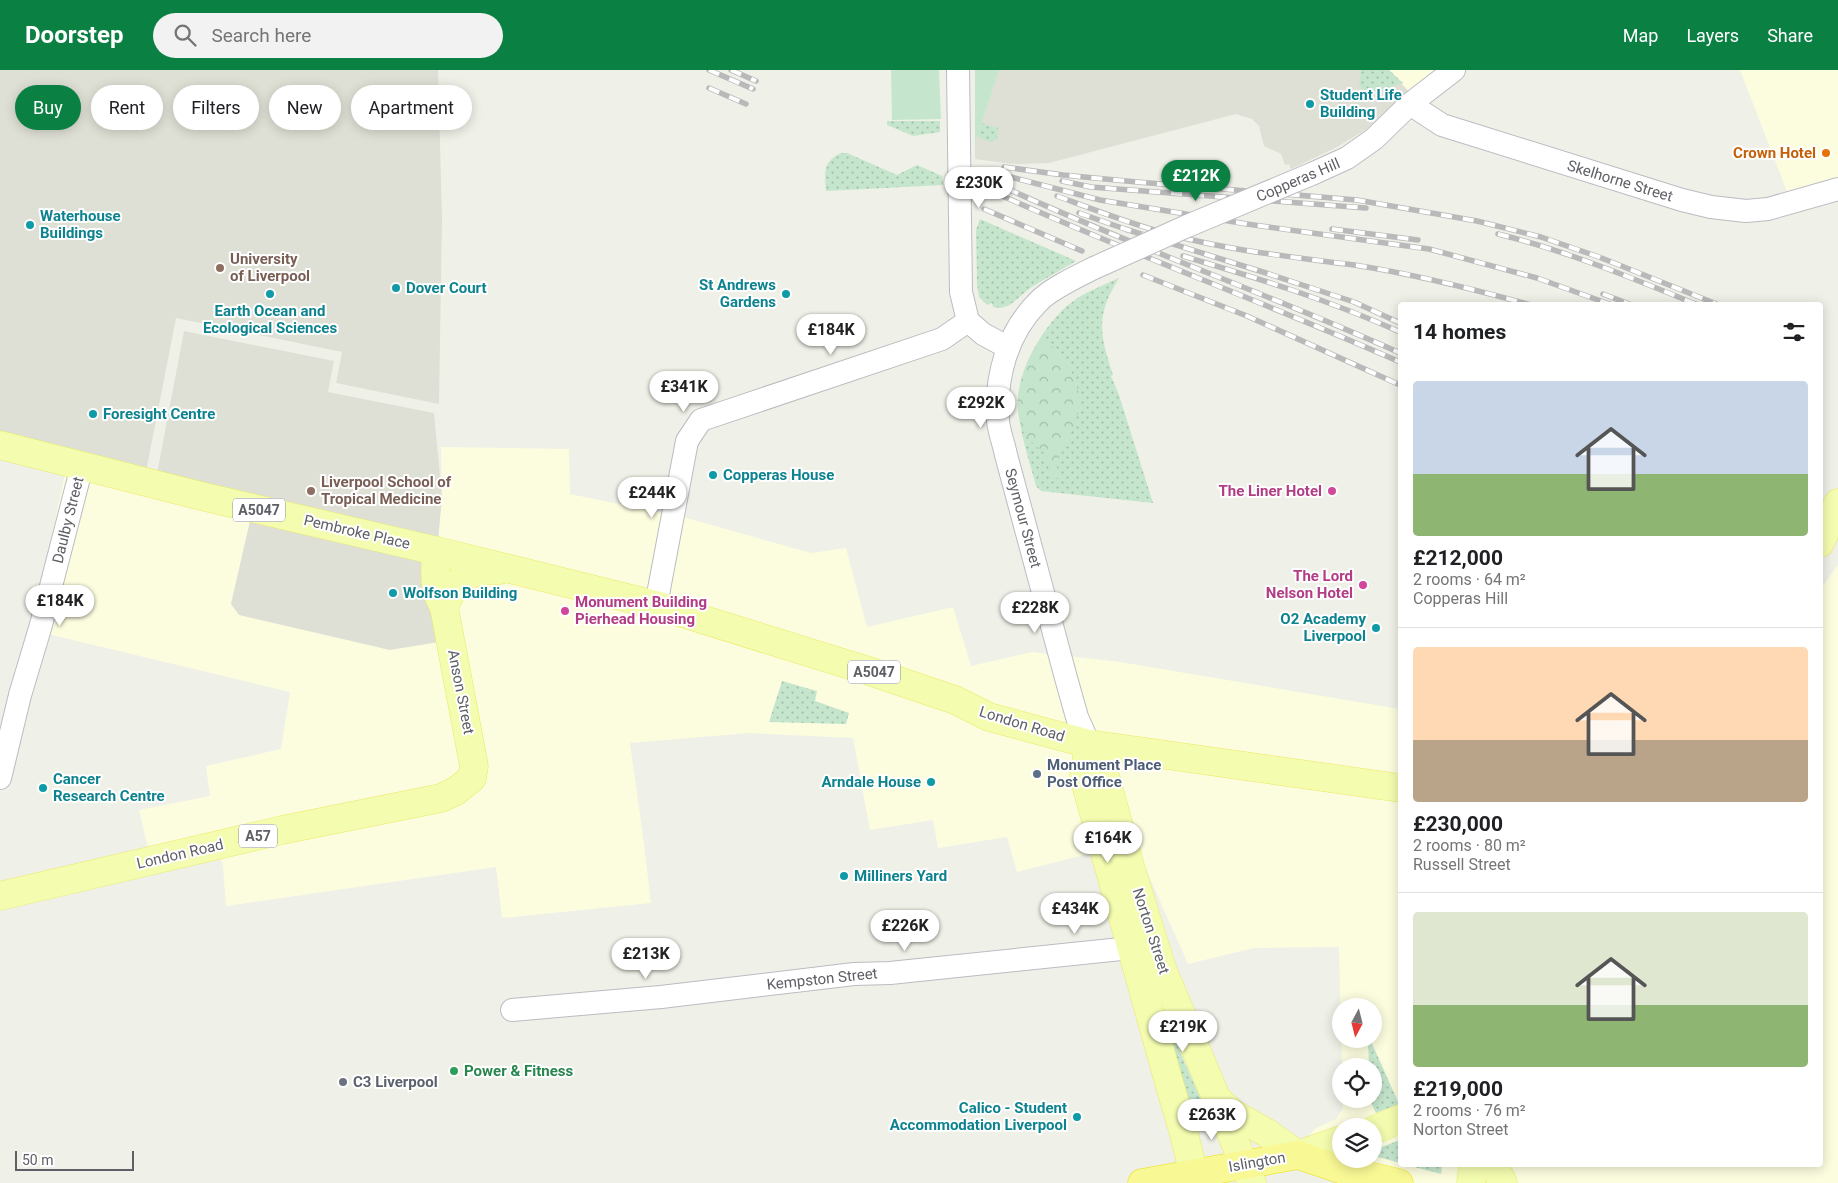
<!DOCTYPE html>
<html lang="en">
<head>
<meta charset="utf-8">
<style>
  body { margin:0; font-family:Roboto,sans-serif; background:#f2f2f2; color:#202124; height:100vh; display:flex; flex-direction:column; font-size:19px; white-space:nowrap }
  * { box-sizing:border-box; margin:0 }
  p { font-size:16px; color:#757577 }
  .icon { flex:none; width:28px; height:28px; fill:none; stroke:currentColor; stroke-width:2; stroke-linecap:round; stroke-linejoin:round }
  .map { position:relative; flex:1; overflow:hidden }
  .side { position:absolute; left:1398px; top:232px; width:425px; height:865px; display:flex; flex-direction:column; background:#fff; border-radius:5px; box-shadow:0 2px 12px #0003 }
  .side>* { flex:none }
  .hud { position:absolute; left:15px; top:15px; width:475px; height:45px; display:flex; gap:10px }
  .needle { width:32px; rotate:187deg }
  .tools { position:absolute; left:1332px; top:928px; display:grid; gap:10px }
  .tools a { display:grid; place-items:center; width:50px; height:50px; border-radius:50%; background:#fff; box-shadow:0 2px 12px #0003; font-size:25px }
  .scale { position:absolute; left:15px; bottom:12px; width:119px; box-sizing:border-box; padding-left:5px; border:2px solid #5e6066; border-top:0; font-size:14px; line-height:18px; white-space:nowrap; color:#5e6066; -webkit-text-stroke:4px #fff; paint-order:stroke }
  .price { position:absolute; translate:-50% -42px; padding:0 11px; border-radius:18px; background:#fff; color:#222; font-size:16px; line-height:32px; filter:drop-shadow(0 1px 2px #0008) }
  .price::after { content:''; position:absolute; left:50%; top:30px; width:15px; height:11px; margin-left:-8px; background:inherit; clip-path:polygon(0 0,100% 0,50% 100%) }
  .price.active { background:#0b8043; color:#fff }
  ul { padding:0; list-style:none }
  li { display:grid; align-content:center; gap:10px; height:265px; padding:0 15px }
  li+li { border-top:1px solid #e0e0e0 }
  li span { display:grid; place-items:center; height:155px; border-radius:5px; color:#555 }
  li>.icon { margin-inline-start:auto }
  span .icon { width:90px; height:90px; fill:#fffc; stroke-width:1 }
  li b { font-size:21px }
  h2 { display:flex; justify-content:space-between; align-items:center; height:60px; padding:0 15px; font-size:21px }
  .chip { padding:0 18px; border-radius:22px; background:#fff; box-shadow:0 2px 12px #0003; font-size:18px; line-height:45px }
  .chip.active { background:#0b8043; color:#fff }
  header { display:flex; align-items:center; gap:30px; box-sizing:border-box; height:70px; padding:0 25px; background:#0b8043; color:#fff }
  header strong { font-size:24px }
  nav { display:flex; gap:28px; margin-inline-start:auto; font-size:18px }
  .search { width:350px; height:45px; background:#f2f2f2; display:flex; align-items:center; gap:12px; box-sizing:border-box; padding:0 18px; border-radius:28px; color:#757577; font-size:19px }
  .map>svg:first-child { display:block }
</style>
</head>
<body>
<header>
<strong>Doorstep</strong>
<div class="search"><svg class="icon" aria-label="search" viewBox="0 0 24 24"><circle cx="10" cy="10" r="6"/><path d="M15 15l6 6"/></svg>Search here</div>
<nav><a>Map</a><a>Layers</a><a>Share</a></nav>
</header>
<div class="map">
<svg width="1838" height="1113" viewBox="0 0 1838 1113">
  <defs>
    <pattern id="grass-dots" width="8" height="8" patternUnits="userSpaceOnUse" patternTransform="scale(1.25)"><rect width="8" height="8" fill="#c5e6cd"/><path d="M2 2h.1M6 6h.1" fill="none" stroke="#a3beaa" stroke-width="1.8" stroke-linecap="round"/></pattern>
    <pattern id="forest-crowns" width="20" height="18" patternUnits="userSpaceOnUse" patternTransform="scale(1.25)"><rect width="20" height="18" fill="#c5e6cd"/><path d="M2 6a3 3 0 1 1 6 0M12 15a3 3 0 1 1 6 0" fill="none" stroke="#a3beaa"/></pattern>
  </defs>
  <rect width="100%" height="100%" fill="#eff0e7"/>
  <!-- commercial -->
  <g fill="#fcfddf" fill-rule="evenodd">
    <polygon points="1389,0 1454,0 1410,23"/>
    <polygon points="1740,0 1838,0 1838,122 1791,132"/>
    <path d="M 441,377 L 569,379 L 570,424 L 683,447 L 811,483 L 846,478 L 867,557 L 953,537 L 971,596 L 1032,582 L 1120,592 L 1400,639 L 1400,1095 L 1820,1095 L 1820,520 L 1838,495 L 1838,1113 L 1399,1113 L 1298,1085 L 1314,1059 L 1336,1049 L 1343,1038 L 1342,1029 L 1374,1029 L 1374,996 L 1342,996 L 1339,877 L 1254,878 L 1188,894 L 1128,759 L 1084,785 L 1017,802 L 1007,767 L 938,778 L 933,750 L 870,760 L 853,668 L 749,663 L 630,673 L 644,774 L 651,833 L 502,848 L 496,797 L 226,836 L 223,797 L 218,775 L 151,791 L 139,740 L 210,726 L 206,696 L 281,679 L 290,622 L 31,560 L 65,404 L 253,438 L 231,534 L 390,580 L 393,580 L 437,481 L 442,427 ZM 1341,936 L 1374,936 L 1374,969 L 1341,969 ZM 1341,1056 L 1374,1056 L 1374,1089 L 1341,1089 Z"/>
  </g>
  <!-- education -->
  <g fill="#dfe0d5">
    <polygon points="0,0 438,0 442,148 439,334 336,313 342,282 176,248 144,412 0,375"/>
    <polygon points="975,0 1389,0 1410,23 1381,46 1382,50 1337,77 1291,99 1289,94 1285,95 1281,84 1264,76 1259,56 1252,49 1236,44 1049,93 1012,94 975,89"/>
    <polygon points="184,261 334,291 328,322 434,343 442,427 437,481 451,570 390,580 239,545 231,534 253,438 155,414"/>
  </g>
  <!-- grass -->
  <g fill="url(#grass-dots)">
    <polygon points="1361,0 1389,0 1403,13 1368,24 1359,17"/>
    <polygon points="887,51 940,51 940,62 913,66 887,55"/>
    <path d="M 982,53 L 998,58 L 997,69 C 992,74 986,71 980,68 L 978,63 Z"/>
    <path d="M 841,83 L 847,83 L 897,105 L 917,95 L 942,106 L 943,115 L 826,121 C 825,103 822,92 841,83 Z"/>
    <polygon points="980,149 1076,191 1030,218 1010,235 1001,238 993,237 992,233 987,235 979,227 977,214 976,160"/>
    <path d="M 1119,208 C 1095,246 1100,264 1113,305 L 1111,306 L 1119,325 L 1153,433 L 1041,421 L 1036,416 C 1029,389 1019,362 1018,334 C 1018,297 1048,245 1081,226 C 1093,219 1106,214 1119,208 Z"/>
    <polygon points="782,611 817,621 815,631 849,643 846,654 769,652"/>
    <polygon points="1169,957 1210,1050 1191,1056 1165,959"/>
    <polygon points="1368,969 1370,969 1399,1034 1376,1043 1369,1029 1374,1029 1374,996 1369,996"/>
    <polygon points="1400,1070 1400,1093 1374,1086 1374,1080"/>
    <polygon points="1407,1095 1442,1095 1441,1104"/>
  </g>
  <!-- forest -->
  <path fill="url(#forest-crowns)" d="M 1042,267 C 1064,286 1084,311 1078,343 C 1074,360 1064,377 1057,393 L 1057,398 L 1062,404 L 1059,409 L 1050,407 C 1048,400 1049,392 1045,385 C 1043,380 1040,380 1037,377 C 1030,372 1022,359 1020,351 C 1012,325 1026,287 1042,267 Z"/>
  <!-- green -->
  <g fill="#c5e6cd">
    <polygon points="891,0 939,0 941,49 892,50"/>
    <polygon points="975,0 999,0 975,73"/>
  </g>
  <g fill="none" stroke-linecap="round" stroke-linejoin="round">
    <!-- minor casing -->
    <g stroke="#bbbcc2" stroke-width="24">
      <g id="minor">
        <polyline points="958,0 961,222 968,251 983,264 1007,277"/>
        <polyline points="1410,34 1442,55 1682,130 1711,137 1746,141 1768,139 1838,119"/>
        <polyline points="1314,103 1347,88 1374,69 1410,34 1454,0"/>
        <polyline points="656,535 687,371 701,350 942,269 968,251"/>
        <path d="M 1089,674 L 1077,647 L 1066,608 L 1006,385 C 1004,374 999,362 998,351 C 995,307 1007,263 1038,232 C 1050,219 1078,206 1094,198"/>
        <polyline points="0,708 20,625 41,555 82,396"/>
        <polyline points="512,940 661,927 854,904 890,903 1121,879 1131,874"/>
      </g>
    </g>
    <!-- major casing -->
    <g stroke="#ece864" stroke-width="29">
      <g id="major">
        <polyline points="0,375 205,427 437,481 656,535 869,601 955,630 989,647 1089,674 1400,718"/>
        <polyline points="1820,473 1838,433"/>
        <path d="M 444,537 C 458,506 465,501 500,500"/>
        <polyline points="1089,674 1104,702 1130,796 1162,899 1252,1113"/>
        <polyline points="1089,674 1084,706 1085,711 1170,1016 1183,1060 1196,1113"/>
        <path d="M 0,826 L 282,760 L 441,728 L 456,721 L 472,708 L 474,696 L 444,537 C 434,521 434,499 437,481"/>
        <polyline points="1220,1032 1233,1044 1267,1063 1298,1085 1341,1070"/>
        <polyline points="1374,1060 1400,1049"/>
        <polyline points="1494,1095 1503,1113"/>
        <polyline points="1471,1113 1473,1095"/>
      </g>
    </g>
    <!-- highway casing -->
    <g stroke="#ece00a" stroke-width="29">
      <polyline id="highway" points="1142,1113 1298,1085 1343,1100 1399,1113"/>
    </g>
    <!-- minor -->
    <use href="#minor" stroke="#fff" stroke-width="22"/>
    <!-- major -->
    <use href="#major" stroke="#f4fcb0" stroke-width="28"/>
    <!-- highway -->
    <use href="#highway" stroke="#f8f895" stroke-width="28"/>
    <!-- rail casing -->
    <g stroke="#b9b9ba" stroke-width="5.5">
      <g id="rail">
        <polyline points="709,0 753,19"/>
        <polyline points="731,0 756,11"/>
        <polyline points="709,18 746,34"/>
        <polyline points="1004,97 1063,105 1137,112 1357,130 1477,151 1541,167 1599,187 1719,235"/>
        <polyline points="999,104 1100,130 1247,154 1429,179 1537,208 1612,235"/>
        <polyline points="1062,111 1091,117 1366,138"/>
        <path d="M 1008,119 C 1137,178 1271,225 1400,283"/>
        <path d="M 989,120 C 1124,181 1264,232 1400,292"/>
        <path d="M 1057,126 C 1095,140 1133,155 1172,165 C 1232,181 1293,187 1354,195 C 1414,204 1473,219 1531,235"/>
        <polyline points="984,139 1082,181"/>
        <polyline points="1079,143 1125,159 1266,203 1354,232 1400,253"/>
        <polyline points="1332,159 1418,170"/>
        <path d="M 1498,164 C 1567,181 1632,208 1698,235"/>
        <path d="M 1183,186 C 1257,208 1329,230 1400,262"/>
        <polyline points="1143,205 1247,246 1400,315"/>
        <polyline points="1603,224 1632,235"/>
      </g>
    </g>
    <!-- rail -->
    <use href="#rail" stroke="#fff" stroke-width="4" stroke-dasharray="11" stroke-linecap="butt"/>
    <!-- minor-bridge casing -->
    <g stroke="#bbbcc2" stroke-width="24" stroke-linecap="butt">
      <polyline id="minor-bridge" points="1094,198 1185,157 1314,103"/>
    </g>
    <!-- minor-bridge -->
    <use href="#minor-bridge" stroke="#fff" stroke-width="22"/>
  </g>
  <!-- markers -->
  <g fill="#0f9aa8" stroke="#fff" stroke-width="2">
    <circle cx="1310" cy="34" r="5"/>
    <circle cx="30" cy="155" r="5"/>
    <circle cx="396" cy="218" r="5"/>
    <circle cx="270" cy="224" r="5"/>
    <circle cx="786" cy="224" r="5"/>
    <circle cx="93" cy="344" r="5"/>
    <circle cx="713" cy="405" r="5"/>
    <circle cx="393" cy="523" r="5"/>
    <circle cx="1376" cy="558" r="5"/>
    <circle cx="931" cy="712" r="5"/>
    <circle cx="43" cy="718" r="5"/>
    <circle cx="844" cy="806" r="5"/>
    <circle cx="1077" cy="1047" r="5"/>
  </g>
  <circle fill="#e8710a" stroke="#fff" stroke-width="2" cx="1826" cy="83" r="5"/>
  <g fill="#8d6e63" stroke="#fff" stroke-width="2">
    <circle cx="220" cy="198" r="5"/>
    <circle cx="311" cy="421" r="5"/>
  </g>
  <g fill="#d1479c" stroke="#fff" stroke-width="2">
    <circle cx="1332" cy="421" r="5"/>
    <circle cx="1363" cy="515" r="5"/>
    <circle cx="565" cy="541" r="5"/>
  </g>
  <circle fill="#5c6f8a" stroke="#fff" stroke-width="2" cx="1037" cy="704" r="5"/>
  <circle fill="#2e9e5b" stroke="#fff" stroke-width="2" cx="454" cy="1001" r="5"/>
  <circle fill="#6b7280" stroke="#fff" stroke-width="2" cx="343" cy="1012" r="5"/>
  <g text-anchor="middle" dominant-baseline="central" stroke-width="4" stroke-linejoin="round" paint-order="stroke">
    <!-- shield labels -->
    <g fill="#fff" stroke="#8e9094" stroke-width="1">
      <rect x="233" y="428.5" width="52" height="23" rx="4"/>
      <rect x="848" y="590.5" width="52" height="23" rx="4"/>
      <rect x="239" y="754.5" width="38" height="23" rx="4"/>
    </g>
    <g font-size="14" font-weight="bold" fill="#5e6066">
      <text x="259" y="440">A5047</text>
      <text x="874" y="602">A5047</text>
      <text x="258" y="766">A57</text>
    </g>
    <!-- culture labels -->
    <g font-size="15" font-weight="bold" fill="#0d838f" stroke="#fff" text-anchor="start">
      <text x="1320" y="25">Student Life<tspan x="1320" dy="17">Building</tspan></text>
      <text x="40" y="146">Waterhouse<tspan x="40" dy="17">Buildings</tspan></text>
      <text x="776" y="215" text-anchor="end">St Andrews<tspan x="776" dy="17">Gardens</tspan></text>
      <text x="406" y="218">Dover Court</text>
      <text x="270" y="241" text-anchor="middle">Earth Ocean and<tspan x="270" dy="17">Ecological Sciences</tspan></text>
      <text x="103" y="344">Foresight Centre</text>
      <text x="723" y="405">Copperas House</text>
      <text x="403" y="523">Wolfson Building</text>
      <text x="1366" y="549" text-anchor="end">O2 Academy<tspan x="1366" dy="17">Liverpool</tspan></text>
      <text x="53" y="709">Cancer<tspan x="53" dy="17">Research Centre</tspan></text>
      <text x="921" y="712" text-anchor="end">Arndale House</text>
      <text x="854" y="806">Milliners Yard</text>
      <text x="1067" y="1038" text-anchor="end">Calico - Student<tspan x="1067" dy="17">Accommodation Liverpool</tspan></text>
    </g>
    <!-- food labels -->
    <g font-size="15" font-weight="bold" fill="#c56008" stroke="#fff" text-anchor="end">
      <text x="1816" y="83">Crown Hotel</text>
    </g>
    <!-- street labels -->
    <g font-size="15" fill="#5e6066" stroke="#fff">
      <text transform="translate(1298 110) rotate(-23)">Copperas Hill</text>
      <text transform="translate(1620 111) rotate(17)">Skelhorne Street</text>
      <text transform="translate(1023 448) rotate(75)">Seymour Street</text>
      <text transform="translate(68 450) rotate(-76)">Daulby Street</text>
      <text transform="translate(357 462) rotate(13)">Pembroke Place</text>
      <text transform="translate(461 622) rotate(79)">Anson Street</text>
      <text transform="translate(1022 654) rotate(17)">London Road</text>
      <text transform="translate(180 784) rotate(-13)">London Road</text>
      <text transform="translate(1151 861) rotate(72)">Norton Street</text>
      <text transform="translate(822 909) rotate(-6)">Kempston Street</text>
      <text transform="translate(1257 1092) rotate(-10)">Islington</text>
    </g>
    <!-- education labels -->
    <g font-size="15" font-weight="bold" fill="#785e54" stroke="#fff" text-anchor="start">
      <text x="230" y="189">University<tspan x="230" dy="17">of Liverpool</tspan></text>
      <text x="321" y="412">Liverpool School of<tspan x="321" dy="17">Tropical Medicine</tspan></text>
    </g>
    <!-- hotel labels -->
    <g font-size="15" font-weight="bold" fill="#b23c85" stroke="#fff" text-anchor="end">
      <text x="1322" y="421">The Liner Hotel</text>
      <text x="1353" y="506">The Lord<tspan x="1353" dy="17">Nelson Hotel</tspan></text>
      <text x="575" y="532" text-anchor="start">Monument Building<tspan x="575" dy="17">Pierhead Housing</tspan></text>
    </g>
    <!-- service labels -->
    <g font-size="15" font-weight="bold" fill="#4e5e75" stroke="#fff" text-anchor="start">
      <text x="1047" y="695">Monument Place<tspan x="1047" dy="17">Post Office</tspan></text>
    </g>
    <!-- leisure labels -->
    <g font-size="15" font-weight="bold" fill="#27864d" stroke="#fff" text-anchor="start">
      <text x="464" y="1001">Power &amp; Fitness</text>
    </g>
    <!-- worship labels -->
    <g font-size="15" font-weight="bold" fill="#5b616d" stroke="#fff" text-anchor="start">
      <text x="353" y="1012">C3 Liverpool</text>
    </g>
  </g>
</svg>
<div class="tools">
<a><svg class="needle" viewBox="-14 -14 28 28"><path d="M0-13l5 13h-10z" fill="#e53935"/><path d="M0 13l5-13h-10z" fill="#757577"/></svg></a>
<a><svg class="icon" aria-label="locate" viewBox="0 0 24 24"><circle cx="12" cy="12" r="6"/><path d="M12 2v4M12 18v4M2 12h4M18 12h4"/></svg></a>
<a><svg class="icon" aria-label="layers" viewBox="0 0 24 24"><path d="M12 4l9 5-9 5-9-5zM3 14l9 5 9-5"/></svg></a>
</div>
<div class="scale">50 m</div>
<b class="price active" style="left:1196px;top:132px">£212K</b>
<b class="price" style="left:979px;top:139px">£230K</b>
<b class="price" style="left:831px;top:286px">£184K</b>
<b class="price" style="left:684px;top:343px">£341K</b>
<b class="price" style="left:981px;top:359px">£292K</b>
<b class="price" style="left:652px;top:449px">£244K</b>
<b class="price" style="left:60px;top:557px">£184K</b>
<b class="price" style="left:1035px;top:564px">£228K</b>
<b class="price" style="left:1108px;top:794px">£164K</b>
<b class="price" style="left:1075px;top:865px">£434K</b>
<b class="price" style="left:905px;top:882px">£226K</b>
<b class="price" style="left:646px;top:910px">£213K</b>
<b class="price" style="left:1183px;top:983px">£219K</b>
<b class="price" style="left:1212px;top:1071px">£263K</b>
<div class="hud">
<a class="chip active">Buy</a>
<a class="chip">Rent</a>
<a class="chip">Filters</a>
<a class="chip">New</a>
<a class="chip">Apartment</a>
</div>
<section class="side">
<h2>14 homes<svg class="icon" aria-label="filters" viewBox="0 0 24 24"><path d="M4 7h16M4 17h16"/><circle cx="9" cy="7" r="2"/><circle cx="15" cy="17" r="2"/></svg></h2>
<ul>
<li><span style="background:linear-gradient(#c9d6e8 60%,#8fb573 0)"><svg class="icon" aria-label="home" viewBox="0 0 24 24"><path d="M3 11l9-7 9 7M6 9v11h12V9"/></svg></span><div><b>£212,000</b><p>2 rooms · 64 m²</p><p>Copperas Hill</p></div></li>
<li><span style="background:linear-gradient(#ffd9b3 60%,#b9a48a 0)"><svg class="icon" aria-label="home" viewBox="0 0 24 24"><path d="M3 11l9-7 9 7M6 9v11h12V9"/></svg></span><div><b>£230,000</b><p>2 rooms · 80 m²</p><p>Russell Street</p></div></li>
<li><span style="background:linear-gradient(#dfe7d0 60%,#8fb573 0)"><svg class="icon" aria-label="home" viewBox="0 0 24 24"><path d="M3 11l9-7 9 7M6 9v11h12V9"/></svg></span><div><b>£219,000</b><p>2 rooms · 76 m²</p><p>Norton Street</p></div></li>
</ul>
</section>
</div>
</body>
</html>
